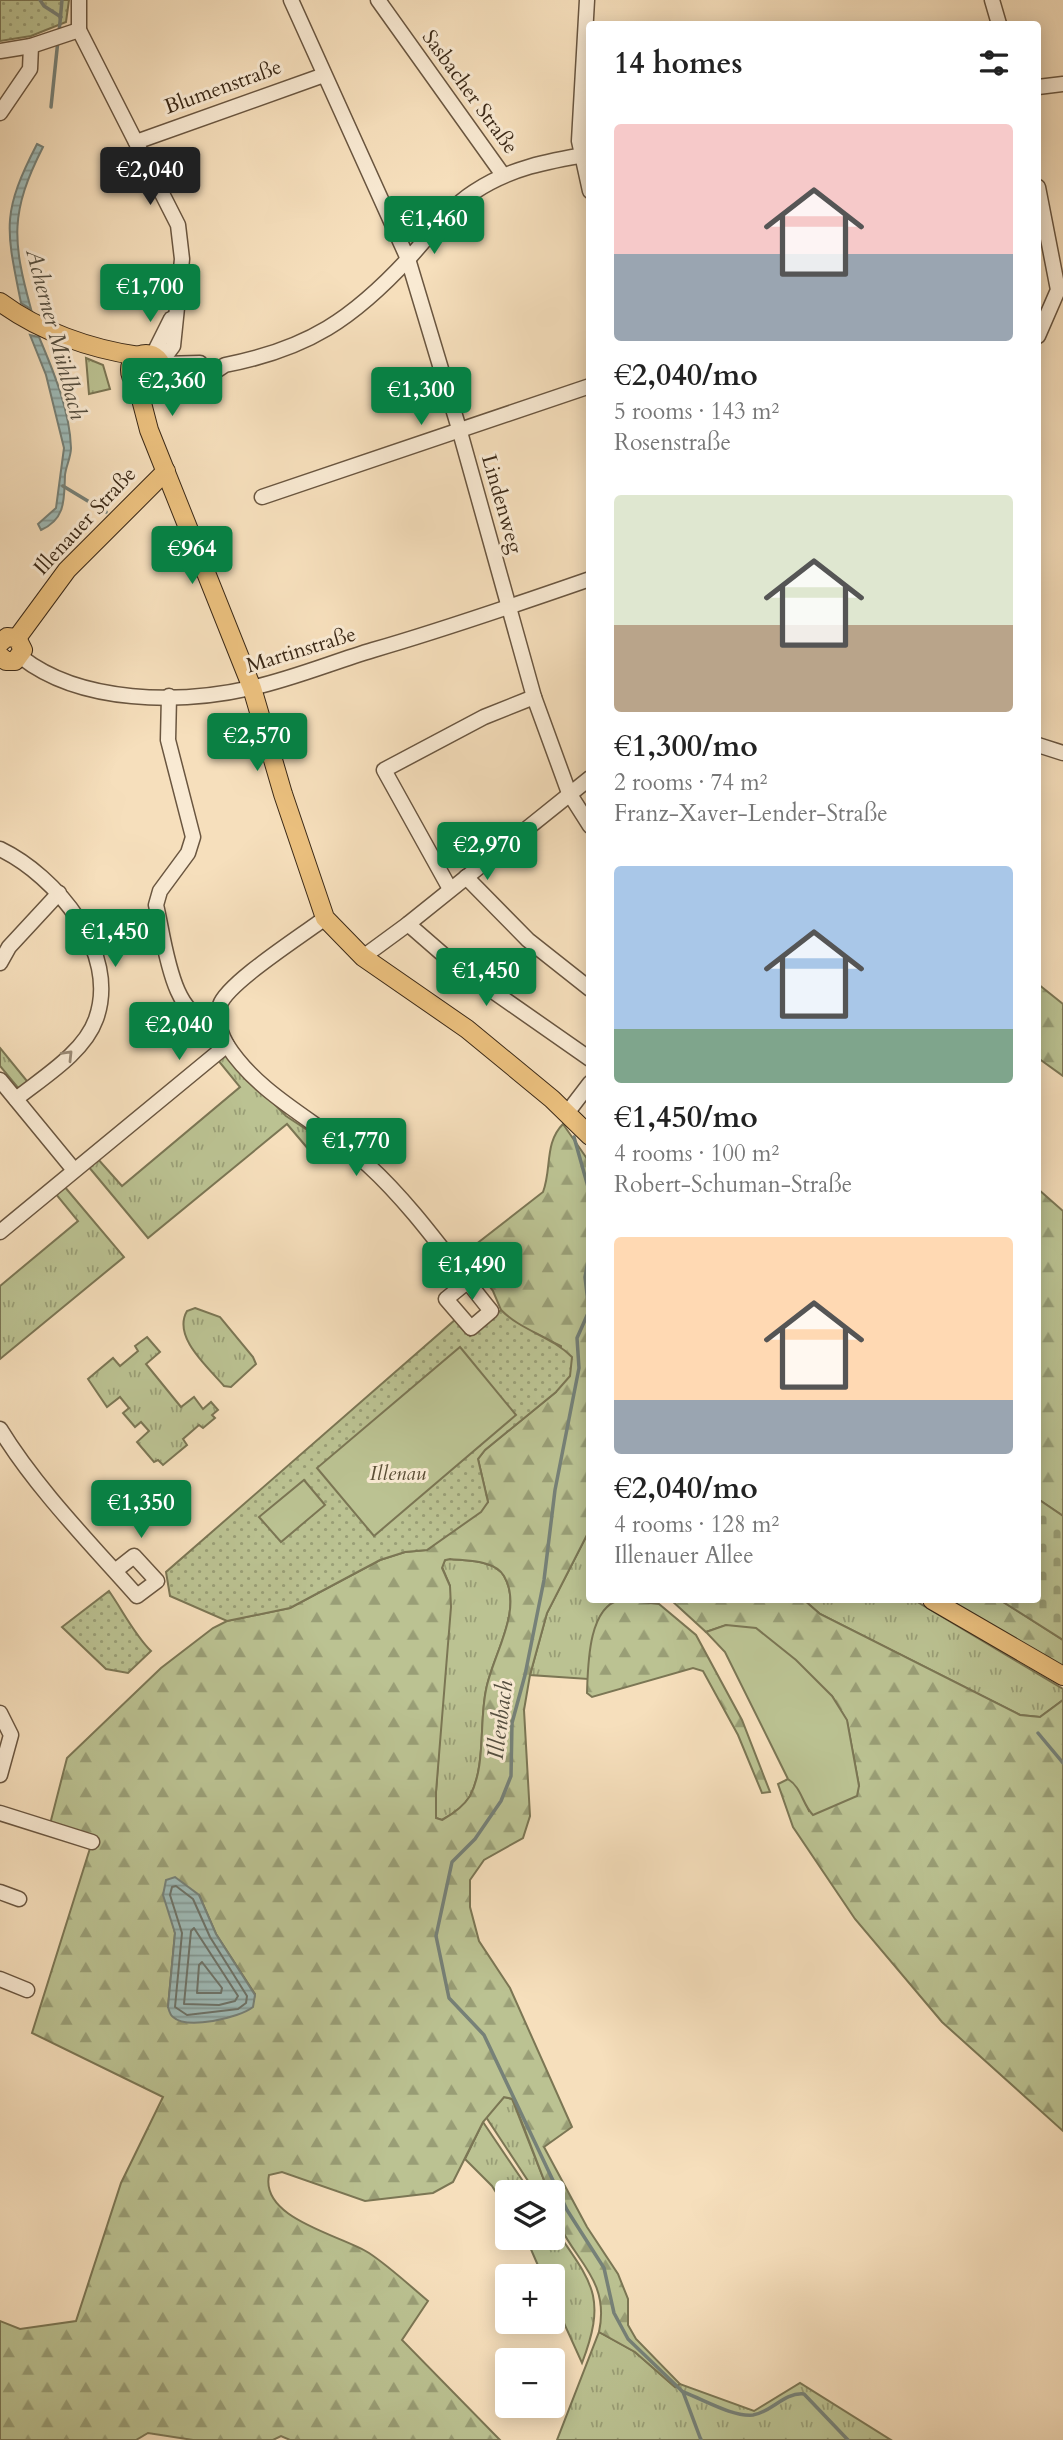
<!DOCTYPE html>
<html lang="en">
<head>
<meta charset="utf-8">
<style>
  body { margin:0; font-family:Cardo,serif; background:#f2f2f2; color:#222; height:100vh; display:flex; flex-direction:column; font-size:26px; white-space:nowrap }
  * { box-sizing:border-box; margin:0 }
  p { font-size:23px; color:#767676 }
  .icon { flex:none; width:38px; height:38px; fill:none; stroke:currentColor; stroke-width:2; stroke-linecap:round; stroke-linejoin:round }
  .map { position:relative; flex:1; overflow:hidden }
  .side { position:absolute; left:586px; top:21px; width:455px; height:1582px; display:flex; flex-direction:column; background:#fff; border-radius:7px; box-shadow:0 4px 18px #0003 }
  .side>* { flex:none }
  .buttons { position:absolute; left:495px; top:2180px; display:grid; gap:14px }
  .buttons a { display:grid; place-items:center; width:70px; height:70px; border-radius:7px; background:#fff; box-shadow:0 4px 18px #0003; font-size:35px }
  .price { position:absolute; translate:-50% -60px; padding:0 16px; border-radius:7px; background:#0b8043; color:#fff; font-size:23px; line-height:46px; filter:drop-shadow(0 2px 4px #0008) }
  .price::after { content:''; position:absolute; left:50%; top:42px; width:21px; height:16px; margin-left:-10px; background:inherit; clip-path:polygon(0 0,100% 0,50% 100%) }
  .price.selected { background:#222; color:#fff }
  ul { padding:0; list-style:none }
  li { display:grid; align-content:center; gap:14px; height:371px; padding:0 28px }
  li span { display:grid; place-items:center; height:217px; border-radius:7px; color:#555 }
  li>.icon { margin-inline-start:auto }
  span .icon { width:126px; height:126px; fill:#fffc; stroke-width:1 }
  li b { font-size:30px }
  h2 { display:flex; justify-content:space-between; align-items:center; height:84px; padding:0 28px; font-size:30px }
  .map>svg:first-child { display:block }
</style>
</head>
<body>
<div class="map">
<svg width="1063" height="2440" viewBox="0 0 1063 2440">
  <defs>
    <pattern id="grass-tufts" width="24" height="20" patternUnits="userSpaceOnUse" patternTransform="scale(1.75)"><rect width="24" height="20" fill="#bbc292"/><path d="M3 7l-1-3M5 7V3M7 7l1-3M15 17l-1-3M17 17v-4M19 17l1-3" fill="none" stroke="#999e76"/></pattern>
    <pattern id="forest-firs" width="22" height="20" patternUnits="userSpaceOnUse" patternTransform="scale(1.75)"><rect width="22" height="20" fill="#bbc292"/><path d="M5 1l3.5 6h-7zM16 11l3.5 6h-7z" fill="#999e76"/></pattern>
    <pattern id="cemetery-stones" width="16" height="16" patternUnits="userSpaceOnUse" patternTransform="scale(1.75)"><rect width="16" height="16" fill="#bbc292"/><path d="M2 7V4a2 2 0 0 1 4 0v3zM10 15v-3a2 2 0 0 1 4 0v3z" fill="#999e76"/></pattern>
    <pattern id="park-dots" width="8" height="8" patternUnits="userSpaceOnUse" patternTransform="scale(1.75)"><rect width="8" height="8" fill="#bbc292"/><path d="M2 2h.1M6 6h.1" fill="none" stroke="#999e76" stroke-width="1.8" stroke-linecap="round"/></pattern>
    <pattern id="water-rules" width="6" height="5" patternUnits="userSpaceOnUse" patternTransform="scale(1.75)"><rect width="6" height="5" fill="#9ebbb8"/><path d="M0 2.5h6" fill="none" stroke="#829895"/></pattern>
  </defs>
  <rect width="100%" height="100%" fill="#f6dfbc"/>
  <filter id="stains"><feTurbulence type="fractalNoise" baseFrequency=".00286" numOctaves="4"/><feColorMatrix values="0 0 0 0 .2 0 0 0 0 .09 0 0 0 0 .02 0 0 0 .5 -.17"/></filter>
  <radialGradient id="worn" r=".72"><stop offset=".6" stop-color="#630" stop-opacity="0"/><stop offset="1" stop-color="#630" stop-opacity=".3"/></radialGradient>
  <!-- grass -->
  <g fill="url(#grass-tufts)" stroke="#7b7654" stroke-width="2">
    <polygon points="86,358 103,365 110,389 89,394"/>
    <polygon points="0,1048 31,1086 19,1089 0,1066"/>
    <polygon points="225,1053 286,1116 330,1145 315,1157 287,1124 148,1238 88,1166 97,1158 122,1186 240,1087 217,1059"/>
    <polygon points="64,1186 124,1257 0,1359 0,1286 78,1221 55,1193"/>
    <path d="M 195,1308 L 220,1317 L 253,1357 L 256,1364 L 231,1387 L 224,1386 C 208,1367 172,1337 187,1311 Z"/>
    <polygon points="147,1337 160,1352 146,1364 181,1407 194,1397 203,1409 211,1402 218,1410 212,1415 215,1418 203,1428 199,1425 183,1439 187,1445 163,1465 158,1460 154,1462 137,1442 149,1431 141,1422 135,1427 123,1413 129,1408 120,1397 107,1407 88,1379 113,1358 120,1366 138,1351 135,1346"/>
    <path d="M 590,1529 L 590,1600 L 617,1600 C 590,1614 592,1652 588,1679 L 530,1675 L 547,1613 Z"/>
    <path d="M 450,1559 C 467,1561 495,1560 504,1576 C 524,1610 492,1656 486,1690 C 479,1723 486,1765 470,1796 C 464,1807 453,1814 442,1820 L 436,1818 L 436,1792 L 450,1586 L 442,1567 L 445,1560 Z"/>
    <polygon points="804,1600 914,1600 1063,1689 1063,1700 1040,1717 1020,1715 820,1614"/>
    <polygon points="504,2097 512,2099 549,2193 536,2193 486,2117"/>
    <polygon points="483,2122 531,2193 508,2193 507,2210 492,2186 465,2159"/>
    <path d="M 553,2226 C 591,2282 608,2295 582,2363 L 553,2299 L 553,2277 L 543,2277 L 526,2238 L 553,2238 Z"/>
    <polygon points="599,2332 635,2352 675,2387 680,2384 754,2411 800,2383 891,2440 557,2440"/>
  </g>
  <!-- forest -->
  <g fill="url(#forest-firs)" stroke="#7b7654" stroke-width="2" fill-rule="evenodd">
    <polygon points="1038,984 1063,1004 1063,1076 1038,1058"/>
    <path d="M 563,1124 L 590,1163 L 590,1529 L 547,1613 L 530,1675 L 524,1710 L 530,1816 L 523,1838 L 484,1860 L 470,1880 L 470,1907 L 479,1941 L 510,1988 L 572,2127 L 544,2147 L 587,2227 L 618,2274 L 628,2299 L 628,2325 L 636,2339 L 680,2384 L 675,2387 L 635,2352 L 599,2332 C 613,2267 553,2252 553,2193 L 549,2193 L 513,2099 L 504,2097 L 483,2122 L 453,2182 L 433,2193 L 365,2201 L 282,2172 L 269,2175 C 260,2219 341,2235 369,2253 C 390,2267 409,2285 428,2301 L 402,2340 L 500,2440 L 290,2440 L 281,2436 L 273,2440 L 193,2440 L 148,2433 L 136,2440 L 0,2440 L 0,2321 L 20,2329 L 76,2321 L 121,2183 L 163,2097 L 32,2033 L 92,1842 L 49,1828 L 67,1758 L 161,1668 L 213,1628 L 227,1621 L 290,1608 L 380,1560 L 405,1552 L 427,1550 L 488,1502 L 478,1459 L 485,1450 L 556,1392 L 561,1346 L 514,1323 L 501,1310 L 493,1291 L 466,1256 L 466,1252 L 543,1192 C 552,1169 544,1143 563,1124 ZM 450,1559 C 467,1561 495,1560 504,1576 C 524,1610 492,1656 486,1690 C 479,1723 486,1766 470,1796 C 463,1807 453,1814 442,1820 L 436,1818 L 436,1792 L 451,1607 L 450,1586 L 442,1568 L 445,1560 ZM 199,1895 L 216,1934 L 255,1994 L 252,2007 C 211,2024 209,2022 168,2007 L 175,1933 L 171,1916 Z"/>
    <polygon points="1038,1189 1063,1211 1063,1516 1038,1499"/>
    <path d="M 620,1600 L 659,1604 L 696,1635 L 742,1720 L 770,1792 L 762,1793 L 738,1735 L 703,1671 L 693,1668 L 592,1697 L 587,1693 C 588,1666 588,1607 620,1600 Z"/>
    <polygon points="671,1600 804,1600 820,1614 1020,1715 1040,1717 1063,1700 1063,2131 942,2022 855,1919 793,1827 778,1784 788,1779 797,1784 809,1811 859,1786 847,1721 832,1696 726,1625 706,1632"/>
    <polygon points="946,1600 1000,1600 1063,1640 1063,1668"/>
  </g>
  <!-- cemetery -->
  <polygon fill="url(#cemetery-stones)" stroke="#7b7654" stroke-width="2" points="1038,1499 1063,1516 1063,1640 1000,1600 1038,1600"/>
  <!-- park -->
  <g fill="url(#park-dots)" stroke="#7b7654" stroke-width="2">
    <polygon points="0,0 69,0 66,22 31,36 0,41"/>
    <path d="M 501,1310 C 522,1331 551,1336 572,1357 L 570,1376 L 556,1392 L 485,1450 L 478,1459 L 488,1502 L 481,1512 L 427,1550 L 405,1552 L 380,1560 L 290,1608 L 227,1621 L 170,1596 L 166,1572 L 456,1319 L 470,1336 Z"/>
    <path d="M 109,1591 C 123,1611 134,1634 151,1651 L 128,1673 L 106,1669 L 62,1627 Z"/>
  </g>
  <!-- garden -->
  <g fill="#bbc292" stroke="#7b7654" stroke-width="2">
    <polygon points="460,1347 516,1415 374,1536 317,1468"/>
    <polygon points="304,1480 325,1505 281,1542 259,1517"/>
    <path d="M 726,1625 L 756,1628 L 796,1660 L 832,1696 L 847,1720 L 859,1786 L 857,1796 L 813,1815 C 802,1804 802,1788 788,1779 L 725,1652 L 706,1632 Z"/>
  </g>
  <!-- water -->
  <g fill="url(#water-rules)" stroke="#768178" stroke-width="2">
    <path d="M 37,144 L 43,147 C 10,212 12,240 31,309 L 21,303 C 6,228 1,214 37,144 Z"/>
    <path d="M 30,335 L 39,337 C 53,370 70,411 71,448 C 71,457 66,466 65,475 C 64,499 66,519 41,530 L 38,524 L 56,508 L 64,448 L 46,375 Z"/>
    <path d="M 175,1877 L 199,1895 L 216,1934 L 255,1995 L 253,2007 C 239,2018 187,2030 173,2017 C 170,2015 169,2010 168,2007 L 175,1933 L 163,1895 L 166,1880 Z"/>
  </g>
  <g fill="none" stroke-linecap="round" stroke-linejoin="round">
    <!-- shore -->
    <g stroke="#6c7268" stroke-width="2">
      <polygon points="176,1886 193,1899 210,1937 247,1996 246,2003 238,2009 187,2015 175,2007 182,1933 170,1895 172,1887"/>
      <polygon points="194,1928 238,1996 235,2001 219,2005 184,2004 191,1931"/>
      <polygon points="202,1962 222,1988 221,1993 197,1993 199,1965"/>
    </g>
    <!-- stream -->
    <g stroke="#768178" stroke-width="3.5">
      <polyline points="40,0 44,6 61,17"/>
      <polyline points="59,33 62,0"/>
      <polyline points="51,107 58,40"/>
      <polyline points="63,486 106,512"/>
      <polyline points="574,1137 590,1194"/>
      <polyline points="590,1251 585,1277 589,1311 577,1338 579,1368 555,1490 544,1580 525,1675 512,1723 511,1776 501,1801 475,1839 452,1862 436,1936 449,1998 484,2035 567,2210 604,2268 614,2313 628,2339 683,2392 701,2440"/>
      <polyline points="1038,1733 1063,1763"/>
      <path d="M 683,2392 C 703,2399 732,2417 753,2415 C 772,2412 784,2392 804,2394 L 848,2440"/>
    </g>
    <!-- minor casing -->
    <g stroke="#6a5640" stroke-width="17">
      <g id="minor">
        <polyline points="79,0 79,30 178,225 182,259 175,327 173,346 161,362"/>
        <polyline points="291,0 408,259 460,432 534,697 569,793 590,826"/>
        <polyline points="378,0 503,175"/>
        <polyline points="587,0 579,141 590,191"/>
        <polyline points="992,0 999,24"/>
        <polyline points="0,51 31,46 79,30"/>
        <polyline points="1038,87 1063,84"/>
        <polyline points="0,113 30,69 31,46"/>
        <polyline points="136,142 324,75"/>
        <polyline points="1038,187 1058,290 1038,336"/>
        <polyline points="153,355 171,319"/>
        <polyline points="162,364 200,363"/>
        <path d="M 162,374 L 216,371 L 225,365 C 308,349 353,319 410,257 C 430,235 449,208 474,192 C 510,168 548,161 590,154"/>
        <polyline points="262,497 590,386"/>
        <path d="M 21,657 C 81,704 180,704 251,688 C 292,679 333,662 373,650 C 446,629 518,604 590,579"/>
        <path d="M 169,696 L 168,740 L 193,837 L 188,853 L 160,891 L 156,905 C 164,936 172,1030 217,1018"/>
        <polyline points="1038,745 1063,753"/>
        <path d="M 0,849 C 56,876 120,952 96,1019 C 84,1053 42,1078 16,1099"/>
        <polyline points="466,877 528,940 590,989"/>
        <polyline points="450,889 384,770 484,717 534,697"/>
        <path d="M 325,918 C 303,935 227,983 220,1005 C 216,1018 220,1033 227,1045 C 260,1097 323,1124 368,1165 C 414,1207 451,1262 491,1311 L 471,1328 L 446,1299 L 467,1282"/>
        <polyline points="408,924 454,964 590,1059"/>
        <polyline points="363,957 408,924 590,778"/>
        <polyline points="0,963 9,947 59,893"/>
        <polyline points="0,1080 74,1170"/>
        <polyline points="567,1113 590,1083"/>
        <polyline points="0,1232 227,1045"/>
        <path d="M 0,1429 C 36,1488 91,1544 137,1596 L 157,1581 L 134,1556 L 115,1571"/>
        <polyline points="0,1713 11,1735 0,1775"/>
        <polyline points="0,1813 92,1842"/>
        <polyline points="0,1892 19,1899"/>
        <polyline points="0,1979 27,1990"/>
      </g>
    </g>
    <!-- major casing -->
    <g stroke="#3b2917" stroke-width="20">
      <g id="major">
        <path d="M 0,302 C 39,331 90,349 139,356"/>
        <circle cx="146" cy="370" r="16"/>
        <polyline points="137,384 149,430 252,688 283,794 325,918 363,957 467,1029 552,1099 590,1136"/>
        <polyline points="17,638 67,570 166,471"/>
        <polyline points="0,643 7,637 17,638 23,650 15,661 6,661 0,656"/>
        <polyline points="932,1600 1063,1676"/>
      </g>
    </g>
    <!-- minor -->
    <use href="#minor" stroke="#f9ead3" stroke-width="14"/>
    <!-- major -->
    <use href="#major" stroke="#ebc07e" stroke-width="18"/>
  </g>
  <!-- one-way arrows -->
  <defs><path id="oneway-chevron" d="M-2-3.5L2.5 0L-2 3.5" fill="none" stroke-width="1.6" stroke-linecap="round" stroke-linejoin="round" transform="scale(1.75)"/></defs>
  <use stroke="#9a8a75" href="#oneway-chevron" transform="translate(68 1055) rotate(-46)"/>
  <g text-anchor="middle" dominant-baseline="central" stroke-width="6" stroke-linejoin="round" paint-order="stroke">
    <!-- street labels -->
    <g font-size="21" fill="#3b2917" stroke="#f9ead3">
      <text transform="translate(223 87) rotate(-20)">Blumenstraße</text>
      <text transform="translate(470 92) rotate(54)">Sasbacher Straße</text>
      <text transform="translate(502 504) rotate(74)">Lindenweg</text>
      <text transform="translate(85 521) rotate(-47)">Illenauer Straße</text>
      <text transform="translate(301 650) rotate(-17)">Martinstraße</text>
    </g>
    <!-- park labels -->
    <g font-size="21" font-style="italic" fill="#5b4f36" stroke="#f9ead3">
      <text x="398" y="1473">Illenau</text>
    </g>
    <!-- water labels -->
    <g font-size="23" font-style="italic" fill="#544e3f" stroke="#f9ead3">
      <text transform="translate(56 334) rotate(75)">Acherner Mühlbach</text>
      <text transform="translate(500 1720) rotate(-83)">Illenbach</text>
    </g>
  </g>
  <rect width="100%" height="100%" filter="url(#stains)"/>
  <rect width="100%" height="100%" fill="url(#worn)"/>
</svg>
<div class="buttons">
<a><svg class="icon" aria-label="layers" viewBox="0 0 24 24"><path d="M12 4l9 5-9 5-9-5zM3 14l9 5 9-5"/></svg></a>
<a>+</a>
<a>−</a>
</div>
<b class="price selected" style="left:150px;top:207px">€2,040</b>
<b class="price" style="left:434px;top:256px">€1,460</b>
<b class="price" style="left:150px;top:324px">€1,700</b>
<b class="price" style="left:172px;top:418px">€2,360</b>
<b class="price" style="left:421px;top:427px">€1,300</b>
<b class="price" style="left:192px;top:586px">€964</b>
<b class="price" style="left:257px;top:773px">€2,570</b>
<b class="price" style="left:487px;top:882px">€2,970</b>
<b class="price" style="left:115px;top:969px">€1,450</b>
<b class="price" style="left:486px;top:1008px">€1,450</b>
<b class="price" style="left:179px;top:1062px">€2,040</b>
<b class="price" style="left:356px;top:1178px">€1,770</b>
<b class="price" style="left:472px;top:1302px">€1,490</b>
<b class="price" style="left:141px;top:1540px">€1,350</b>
<section class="side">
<h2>14 homes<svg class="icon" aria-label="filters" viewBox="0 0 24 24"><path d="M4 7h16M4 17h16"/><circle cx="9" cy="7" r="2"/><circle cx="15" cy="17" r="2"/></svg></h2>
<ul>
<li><span style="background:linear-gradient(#f6c9c9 60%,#9aa5b1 0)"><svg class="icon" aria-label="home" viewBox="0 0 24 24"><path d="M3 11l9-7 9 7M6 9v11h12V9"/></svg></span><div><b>€2,040/mo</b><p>5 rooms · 143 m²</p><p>Rosenstraße</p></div></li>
<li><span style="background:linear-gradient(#dfe7d0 60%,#b9a48a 0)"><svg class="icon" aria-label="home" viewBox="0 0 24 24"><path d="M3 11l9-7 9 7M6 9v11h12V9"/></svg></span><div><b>€1,300/mo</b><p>2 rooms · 74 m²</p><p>Franz-Xaver-Lender-Straße</p></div></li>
<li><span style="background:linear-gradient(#a9c7e8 75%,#7fa58c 0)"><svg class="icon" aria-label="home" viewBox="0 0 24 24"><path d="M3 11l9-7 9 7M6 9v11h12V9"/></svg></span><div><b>€1,450/mo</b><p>4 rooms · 100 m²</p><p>Robert-Schuman-Straße</p></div></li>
<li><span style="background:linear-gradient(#ffd9b3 75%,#9aa5b1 0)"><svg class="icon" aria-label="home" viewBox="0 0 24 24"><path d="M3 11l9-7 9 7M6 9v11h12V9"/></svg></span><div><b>€2,040/mo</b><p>4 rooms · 128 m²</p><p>Illenauer Allee</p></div></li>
</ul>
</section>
</div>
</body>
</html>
